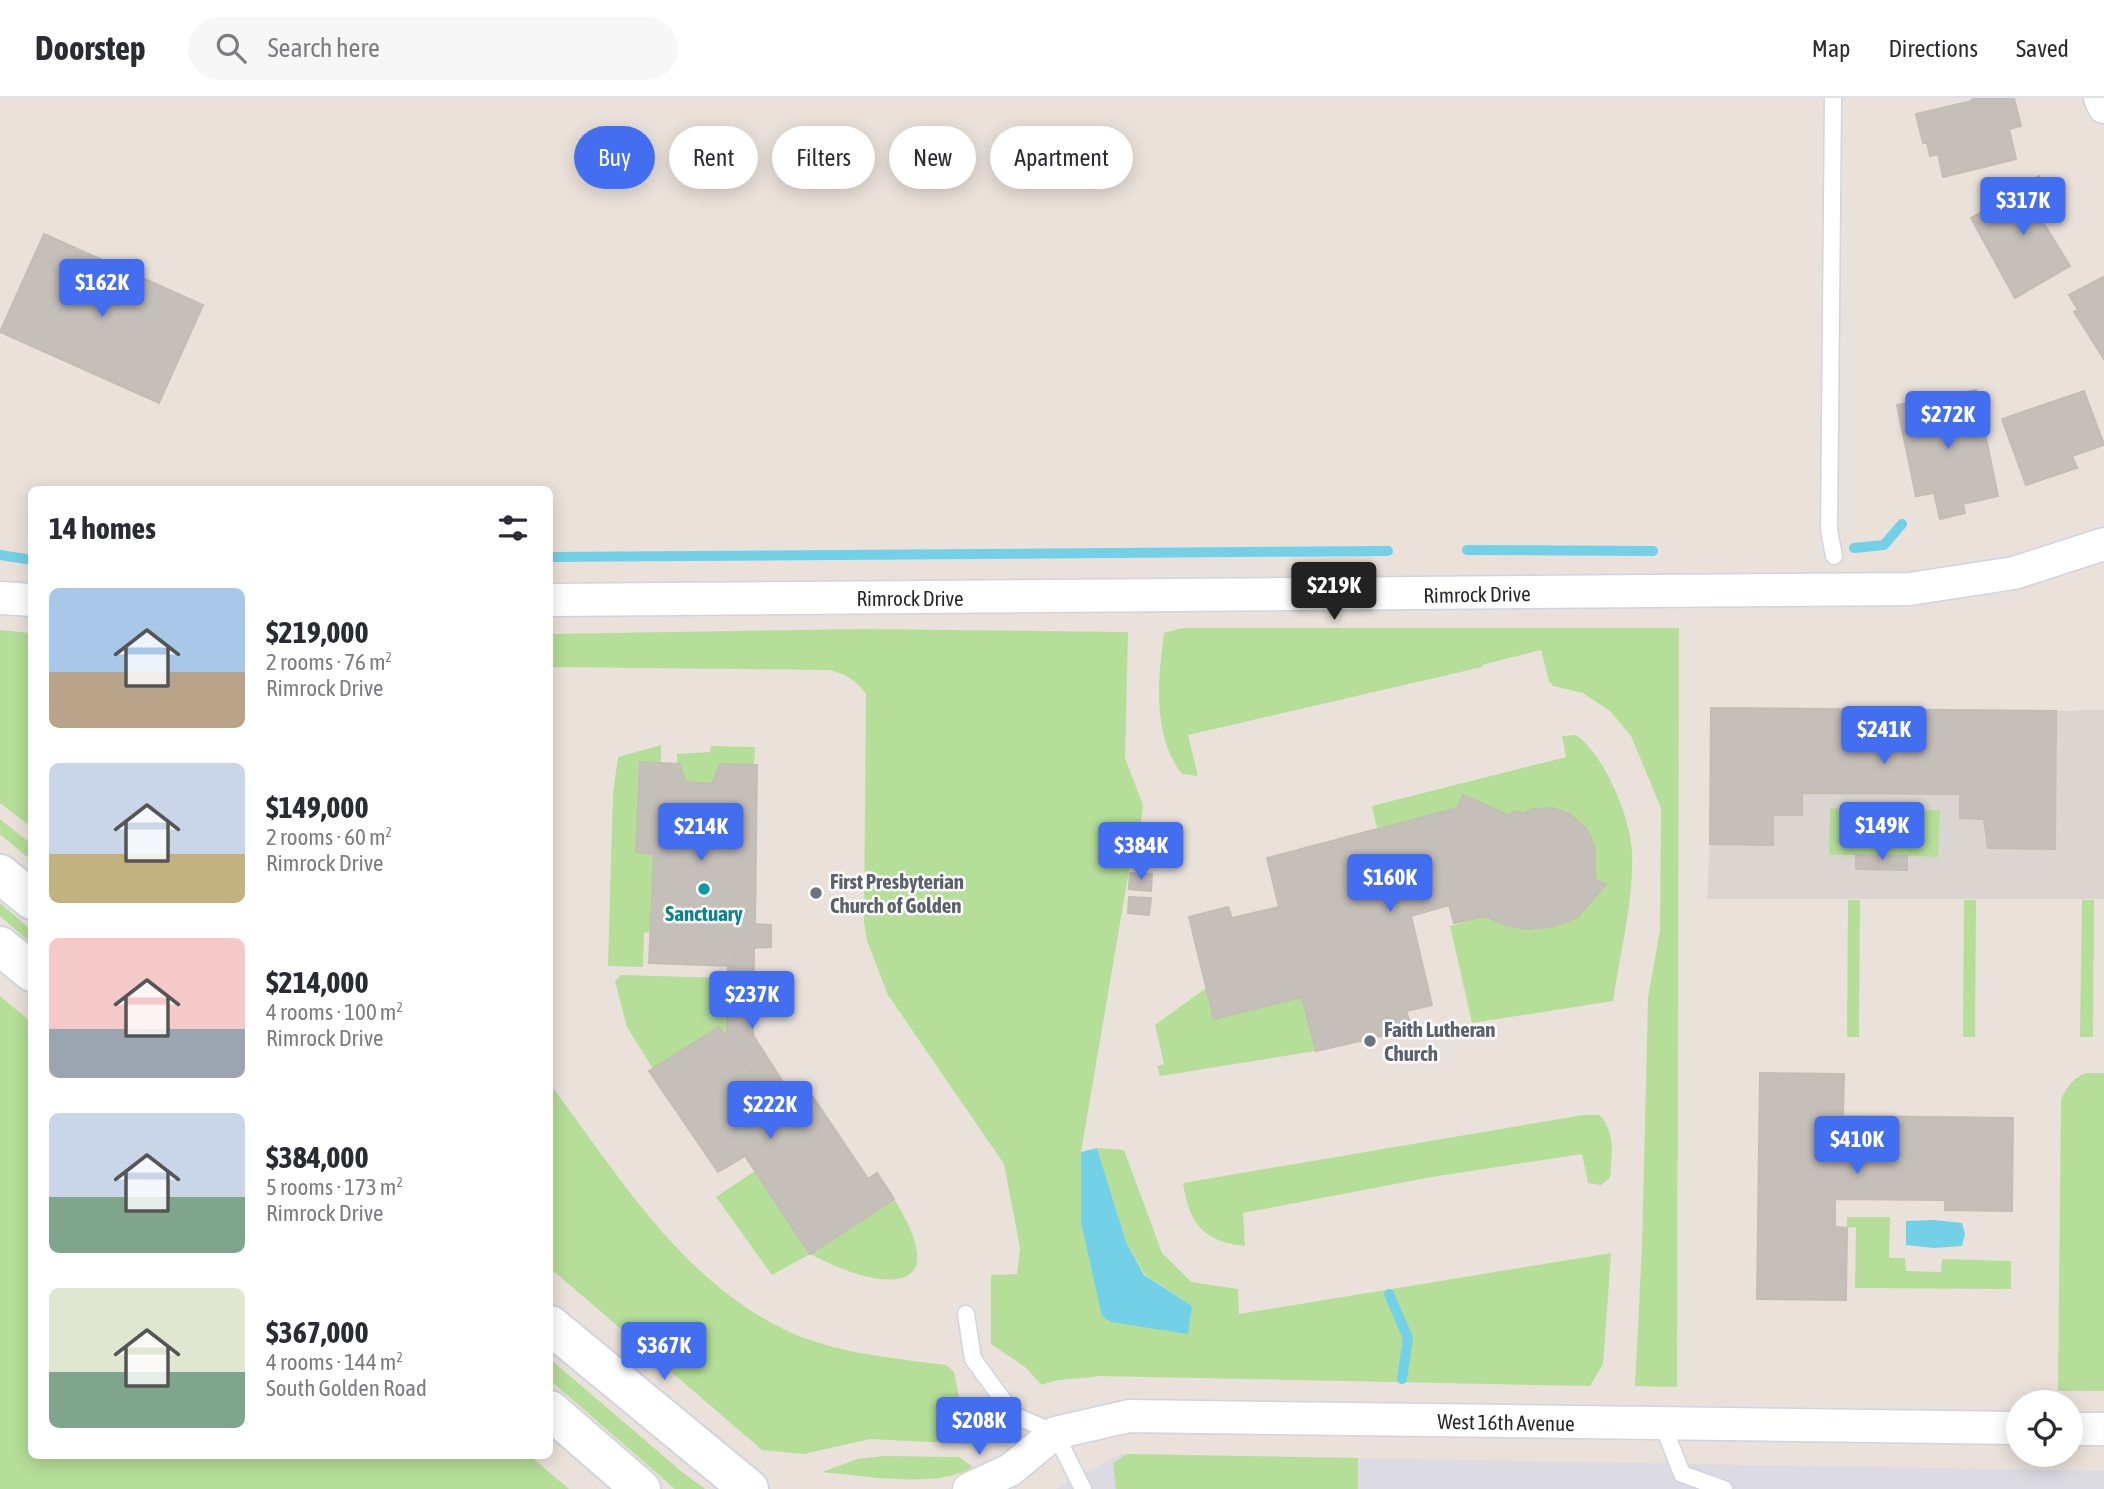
<!DOCTYPE html>
<html lang="en">
<head>
<meta charset="utf-8">
<style>
  body { margin:0; font-family:"Asap Condensed",sans-serif; background:#f7f7f7; color:#2b2b33; height:100vh; display:flex; flex-direction:column; font-size:26px; white-space:nowrap }
  * { box-sizing:border-box; margin:0 }
  p { font-size:23px; color:#7c7c81 }
  .icon { flex:none; width:38px; height:38px; fill:none; stroke:currentColor; stroke-width:2; stroke-linecap:round; stroke-linejoin:round }
  .map { position:relative; flex:1; overflow:hidden }
  .side { position:absolute; left:28px; top:388px; width:525px; height:973px; display:flex; flex-direction:column; background:#fff; border-radius:10px; box-shadow:0 4px 18px #0003 }
  .side>* { flex:none }
  .banner { position:absolute; left:574px; top:28px; width:665px; height:63px; display:flex; gap:14px }
  .controls { position:absolute; left:2006px; top:1292px; display:grid; gap:14px }
  .controls a { display:grid; place-items:center; width:77px; height:77px; border-radius:50%; background:#fff; box-shadow:0 4px 18px #0003; font-size:35px }
  .price { position:absolute; translate:-50% -60px; padding:0 16px; border-radius:7px; background:#426eef; color:#fff; font-size:23px; line-height:46px; filter:drop-shadow(0 2px 4px #0008) }
  .price::after { content:''; position:absolute; left:50%; top:42px; width:21px; height:16px; margin-left:-10px; background:inherit; clip-path:polygon(0 0,100% 0,50% 100%) }
  .price.active { background:#222; color:#fff }
  ul { padding:0; list-style:none }
  li { display:flex; align-items:center; gap:21px; height:175px; padding:0 21px }
  li span { display:grid; place-items:center; flex:none; width:196px; height:140px; border-radius:10px; color:#555 }
  li>.icon { margin-inline-start:auto }
  span .icon { width:84px; height:84px; fill:#fffc; stroke-width:1 }
  li b { font-size:30px }
  h2 { display:flex; justify-content:space-between; align-items:center; height:84px; padding:0 21px; font-size:30px }
  .chip { padding:0 24px; border-radius:32px; background:#fff; box-shadow:0 4px 18px #0003; font-size:24px; line-height:63px }
  .chip.active { background:#426eef; color:#fff }
  header { display:flex; align-items:center; gap:42px; box-sizing:border-box; height:98px; padding:0 35px; background:#fff; border-bottom:2px solid #e1e1e2 }
  header strong { font-size:33px }
  nav { display:flex; gap:38px; margin-inline-start:auto; font-size:24px }
  .search { width:490px; height:63px; background:#f7f7f7; display:flex; align-items:center; gap:18px; box-sizing:border-box; padding:0 24px; border-radius:38px; color:#7c7c81; font-size:26px }
  .map>svg:first-child { display:block }
</style>
</head>
<body>
<header>
<strong>Doorstep</strong>
<div class="search"><svg class="icon" aria-label="search" viewBox="0 0 24 24"><circle cx="10" cy="10" r="6"/><path d="M15 15l6 6"/></svg>Search here</div>
<nav><a>Map</a><a>Directions</a><a>Saved</a></nav>
</header>
<div class="map">
<svg width="2104" height="1391" viewBox="0 0 2104 1391">
  <rect width="100%" height="100%" fill="#eae2da"/>
  <!-- industrial -->
  <polygon fill="#dcdae2" points="1120,1356 2104,1373 2104,1391 1056,1391"/>
  <!-- green -->
  <g fill="#b5de99">
    <path d="M 1182,530 L 1679,530 L 1677,1289 L 1635,1288 L 1642,1149 L 1648,899 L 1660,832 L 1661,710 L 1631,638 L 1610,613 L 1583,595 L 1553,588 L 1549,583 L 1541,552 L 1482,567 L 1482,569 L 1188,637 L 1198,678 L 1182,676 C 1152,638 1158,581 1164,535 Z"/>
    <path d="M 864,531 L 1128,534 L 1125,660 L 1143,707 L 1137,752 L 1132,755 L 1081,1054 L 1102,1218 L 1192,1208 L 1145,1177 L 1126,1144 L 1097,1050 L 1124,1052 L 1162,1155 L 1191,1184 L 1238,1191 L 1239,1216 L 1611,1155 L 1603,1266 L 1590,1288 L 1098,1278 C 1079,1282 1059,1279 1042,1287 L 1025,1269 L 991,1246 L 991,1177 L 1017,1176 L 1020,1150 L 1004,1066 L 888,897 L 867,843 L 864,824 L 866,596 C 856,582 847,577 830,572 L 550,569 L 550,536 Z"/>
    <polygon points="0,532 31,535 31,729 0,705"/>
    <path d="M 1576,637 C 1605,658 1630,718 1632,754 C 1634,800 1620,857 1613,903 L 1472,925 L 1450,828 L 1486,818 C 1539,843 1571,832 1605,787 L 1595,782 C 1595,753 1598,738 1570,721 C 1565,717 1558,711 1551,710 C 1538,708 1527,716 1514,713 L 1510,718 L 1464,697 L 1457,710 L 1377,730 L 1372,708 L 1566,659 L 1562,638 Z"/>
    <polygon points="661,647 661,665 640,665 636,753 654,756 651,834 644,835 643,869 608,868 613,695 618,659"/>
    <polygon points="711,648 755,649 754,667 720,666 712,686 686,684 677,666 677,656 710,654"/>
    <polygon points="1829,710 1940,712 1939,759 1829,757"/>
    <polygon points="0,721 31,746 31,762 0,736"/>
    <polygon points="1848,802 1860,802 1859,939 1847,939"/>
    <polygon points="1964,802 1976,802 1975,939 1963,939"/>
    <polygon points="2082,802 2094,802 2093,939 2080,939"/>
    <polygon points="0,805 31,832 31,845 0,818"/>
    <polygon points="621,877 728,880 727,940 719,929 653,971 627,929 615,883"/>
    <polygon points="1206,890 1214,920 1302,899 1316,953 1160,978 1157,968 1164,966 1155,927"/>
    <polygon points="0,898 31,924 32,1358 530,1358 569,1391 0,1391"/>
    <path d="M 2086,975 L 2104,975 L 2104,1293 L 2058,1293 L 2061,1002 C 2067,988 2072,981 2086,975 Z"/>
    <path d="M 550,986 C 617,1075 678,1178 781,1230 C 831,1255 892,1260 946,1267 L 954,1274 L 960,1304 L 976,1338 L 967,1346 L 870,1341 L 804,1356 L 762,1352 L 550,1170 Z"/>
    <path d="M 1583,1017 L 1600,1017 C 1616,1037 1612,1056 1610,1080 L 1601,1087 L 1588,1085 L 1582,1056 L 1432,1079 L 1243,1115 L 1245,1148 C 1203,1144 1189,1125 1183,1085 Z"/>
    <path d="M 755,1073 L 810,1156 L 894,1101 C 958,1203 877,1192 810,1156 L 772,1177 L 716,1099 Z"/>
    <polygon points="1847,1119 1890,1119 1889,1160 1905,1160 1906,1173 1941,1174 1942,1161 2011,1163 2011,1191 1855,1190 1856,1129 1847,1130"/>
    <polygon points="550,1261 682,1374 705,1391 675,1391 550,1282"/>
    <polygon points="1127,1356 1358,1360 1358,1391 1116,1391 1113,1365"/>
    <path d="M 884,1358 L 959,1359 L 973,1369 C 939,1391 864,1378 822,1374 L 857,1361 Z"/>
  </g>
  <!-- plaza -->
  <path fill="#dad5d0" fill-rule="evenodd" d="M 2104,612 L 2104,801 L 1707,801 L 1710,746 L 1773,747 L 1773,717 L 1802,717 L 1802,695 L 1960,696 L 1960,720 L 1984,721 L 1988,750 L 2055,750 L 2056,613 ZM 1830,710 L 1940,712 L 1938,759 L 1907,758 L 1907,772 L 1857,771 L 1856,757 L 1829,757 Z"/>
  <!-- water -->
  <g fill="#72d0e7">
    <polygon points="1097,1050 1126,1144 1144,1177 1192,1208 1188,1236 1111,1224 1102,1218 1081,1124 1081,1054"/>
    <polygon points="1934,1122 1962,1125 1965,1136 1962,1148 1934,1150 1906,1147 1906,1123"/>
  </g>
  <g fill="none" stroke-linecap="round" stroke-linejoin="round">
    <!-- stream -->
    <g stroke="#72d0e7" stroke-width="10">
      <polyline points="1854,450 1884,447 1902,426"/>
      <polyline points="1467,452 1653,453"/>
      <polyline points="0,457 32,462"/>
      <polyline points="550,459 1388,453"/>
      <polyline points="1389,1196 1408,1240 1402,1281"/>
    </g>
  </g>
  <!-- building -->
  <g fill="#c5bfba" stroke="#c4bdb4" stroke-width="2">
    <polygon points="1972,0 2014,0 2021,28 2009,31 2016,61 1943,79 1938,56 1930,58 1927,45 1923,45 1916,16 1972,3"/>
    <polygon points="2039,78 2061,110 2041,121 2070,168 2015,200 1971,120 2012,98 2009,93"/>
    <polygon points="44,136 203,207 159,305 0,234"/>
    <polygon points="2103,179 2104,181 2104,261 2074,214 2078,212 2069,197"/>
    <polygon points="1976,292 1998,398 1963,406 1965,415 1940,421 1934,395 1916,398 1897,307"/>
    <polygon points="2084,293 2104,347 2072,358 2077,370 2026,387 2002,321"/>
    <polygon points="1711,610 2056,613 2055,751 1988,750 1984,721 1960,720 1960,696 1802,695 1802,717 1773,717 1773,747 1710,746"/>
    <polygon points="640,664 679,666 686,684 712,686 720,666 757,667 755,826 771,827 771,849 733,851 733,868 649,865 654,756 636,754"/>
    <polygon points="1463,697 1510,718 1514,713 1523,715 1534,711 1553,710 1569,716 1586,730 1595,750 1595,782 1606,786 1578,819 1551,829 1528,831 1505,827 1486,818 1454,825 1449,807 1411,818 1432,907 1406,913 1412,931 1316,953 1302,899 1214,921 1189,819 1228,809 1232,820 1279,809 1267,760 1457,710"/>
    <polygon points="1856,757 1907,758 1907,772 1856,771"/>
    <polygon points="1130,775 1152,776 1151,793 1129,791"/>
    <polygon points="1129,799 1151,800 1149,817 1128,815"/>
    <polygon points="754,849 753,937 798,1008 781,1018 727,940 728,868 733,868 733,851"/>
    <polygon points="719,929 781,1018 813,999 868,1081 877,1075 894,1101 810,1156 745,1058 718,1074 649,973"/>
    <polygon points="1760,975 1844,976 1843,1018 2013,1020 2012,1113 1945,1112 1945,1102 1835,1101 1835,1129 1847,1130 1846,1202 1757,1201"/>
  </g>
  <g fill="none" stroke-linecap="round" stroke-linejoin="round">
    <!-- lane casing -->
    <g stroke="#cfd4e0" stroke-width="19">
      <g id="lane">
        <polyline points="1833,0 1829,432 1834,458"/>
        <polyline points="966,1216 973,1261 1014,1317 1055,1335 1083,1391"/>
        <polyline points="1662,1325 1682,1376 1724,1391"/>
      </g>
    </g>
    <!-- street casing -->
    <g stroke="#cfd4e0" stroke-width="35">
      <g id="street">
        <polyline points="2100,0 2104,9"/>
        <polyline points="0,500 32,502"/>
        <polyline points="550,502 1910,491 2014,475 2104,446"/>
        <polyline points="2070,1331 2104,1331"/>
        <polyline points="969,1391 1010,1372 1055,1335 1129,1318 2018,1330"/>
      </g>
    </g>
    <!-- secondary casing -->
    <g stroke="#cfd4e0" stroke-width="42">
      <g id="secondary">
        <polyline points="0,776 32,802"/>
        <polyline points="0,848 32,874"/>
        <polyline points="550,1227 749,1391"/>
        <polyline points="550,1312 641,1391"/>
      </g>
    </g>
    <!-- lane -->
    <use href="#lane" stroke="#fff" stroke-width="16"/>
    <!-- street -->
    <use href="#street" stroke="#fff" stroke-width="32"/>
    <!-- secondary -->
    <use href="#secondary" stroke="#fff" stroke-width="38"/>
  </g>
  <!-- markers -->
  <circle fill="#0f9aa8" stroke="#fff" stroke-width="2.5" cx="704" cy="791" r="7"/>
  <g fill="#6b7280" stroke="#fff" stroke-width="2.5">
    <circle cx="816" cy="795" r="7"/>
    <circle cx="1370" cy="943" r="7"/>
  </g>
  <g text-anchor="middle" dominant-baseline="central" stroke-width="5" stroke-linejoin="round" paint-order="stroke">
    <!-- street labels -->
    <g font-size="21" fill="#282828" stroke="#fff">
      <text transform="translate(1477 496) rotate(-1)">Rimrock Drive</text>
      <text x="910" y="500">Rimrock Drive</text>
      <text transform="translate(1506 1324) rotate(1)">West 16th Avenue</text>
    </g>
    <!-- worship labels -->
    <g font-size="21" font-weight="bold" fill="#5b616d" stroke="#fff" text-anchor="start">
      <text x="830" y="783">First Presbyterian<tspan x="830" dy="24">Church of Golden</tspan></text>
      <text x="1384" y="931">Faith Lutheran<tspan x="1384" dy="24">Church</tspan></text>
    </g>
    <!-- culture labels -->
    <g font-size="21" font-weight="bold" fill="#0d838f" stroke="#fff">
      <text x="704" y="815">Sanctuary</text>
    </g>
  </g>
</svg>
<div class="controls">
<a><svg class="icon" aria-label="locate" viewBox="0 0 24 24"><circle cx="12" cy="12" r="6"/><path d="M12 2v4M12 18v4M2 12h4M18 12h4"/></svg></a>
</div>
<b class="price" style="left:2023px;top:139px">$317K</b>
<b class="price" style="left:102px;top:221px">$162K</b>
<b class="price" style="left:1948px;top:353px">$272K</b>
<b class="price active" style="left:1334px;top:524px">$219K</b>
<b class="price" style="left:1884px;top:668px">$241K</b>
<b class="price" style="left:1882px;top:764px">$149K</b>
<b class="price" style="left:701px;top:765px">$214K</b>
<b class="price" style="left:1141px;top:784px">$384K</b>
<b class="price" style="left:1390px;top:816px">$160K</b>
<b class="price" style="left:752px;top:933px">$237K</b>
<b class="price" style="left:770px;top:1043px">$222K</b>
<b class="price" style="left:1857px;top:1078px">$410K</b>
<b class="price" style="left:664px;top:1284px">$367K</b>
<b class="price" style="left:979px;top:1359px">$208K</b>
<div class="banner">
<a class="chip active">Buy</a>
<a class="chip">Rent</a>
<a class="chip">Filters</a>
<a class="chip">New</a>
<a class="chip">Apartment</a>
</div>
<section class="side">
<h2>14 homes<svg class="icon" aria-label="filters" viewBox="0 0 24 24"><path d="M4 7h16M4 17h16"/><circle cx="9" cy="7" r="2"/><circle cx="15" cy="17" r="2"/></svg></h2>
<ul>
<li><span style="background:linear-gradient(#a9c7e8 60%,#b9a48a 0)"><svg class="icon" aria-label="home" viewBox="0 0 24 24"><path d="M3 11l9-7 9 7M6 9v11h12V9"/></svg></span><div><b>$219,000</b><p>2 rooms · 76 m²</p><p>Rimrock Drive</p></div></li>
<li><span style="background:linear-gradient(#c9d6e8 65%,#c2b280 0)"><svg class="icon" aria-label="home" viewBox="0 0 24 24"><path d="M3 11l9-7 9 7M6 9v11h12V9"/></svg></span><div><b>$149,000</b><p>2 rooms · 60 m²</p><p>Rimrock Drive</p></div></li>
<li><span style="background:linear-gradient(#f6c9c9 65%,#9aa5b1 0)"><svg class="icon" aria-label="home" viewBox="0 0 24 24"><path d="M3 11l9-7 9 7M6 9v11h12V9"/></svg></span><div><b>$214,000</b><p>4 rooms · 100 m²</p><p>Rimrock Drive</p></div></li>
<li><span style="background:linear-gradient(#c9d6e8 60%,#7fa58c 0)"><svg class="icon" aria-label="home" viewBox="0 0 24 24"><path d="M3 11l9-7 9 7M6 9v11h12V9"/></svg></span><div><b>$384,000</b><p>5 rooms · 173 m²</p><p>Rimrock Drive</p></div></li>
<li><span style="background:linear-gradient(#dfe7d0 60%,#7fa58c 0)"><svg class="icon" aria-label="home" viewBox="0 0 24 24"><path d="M3 11l9-7 9 7M6 9v11h12V9"/></svg></span><div><b>$367,000</b><p>4 rooms · 144 m²</p><p>South Golden Road</p></div></li>
</ul>
</section>
</div>
</body>
</html>
